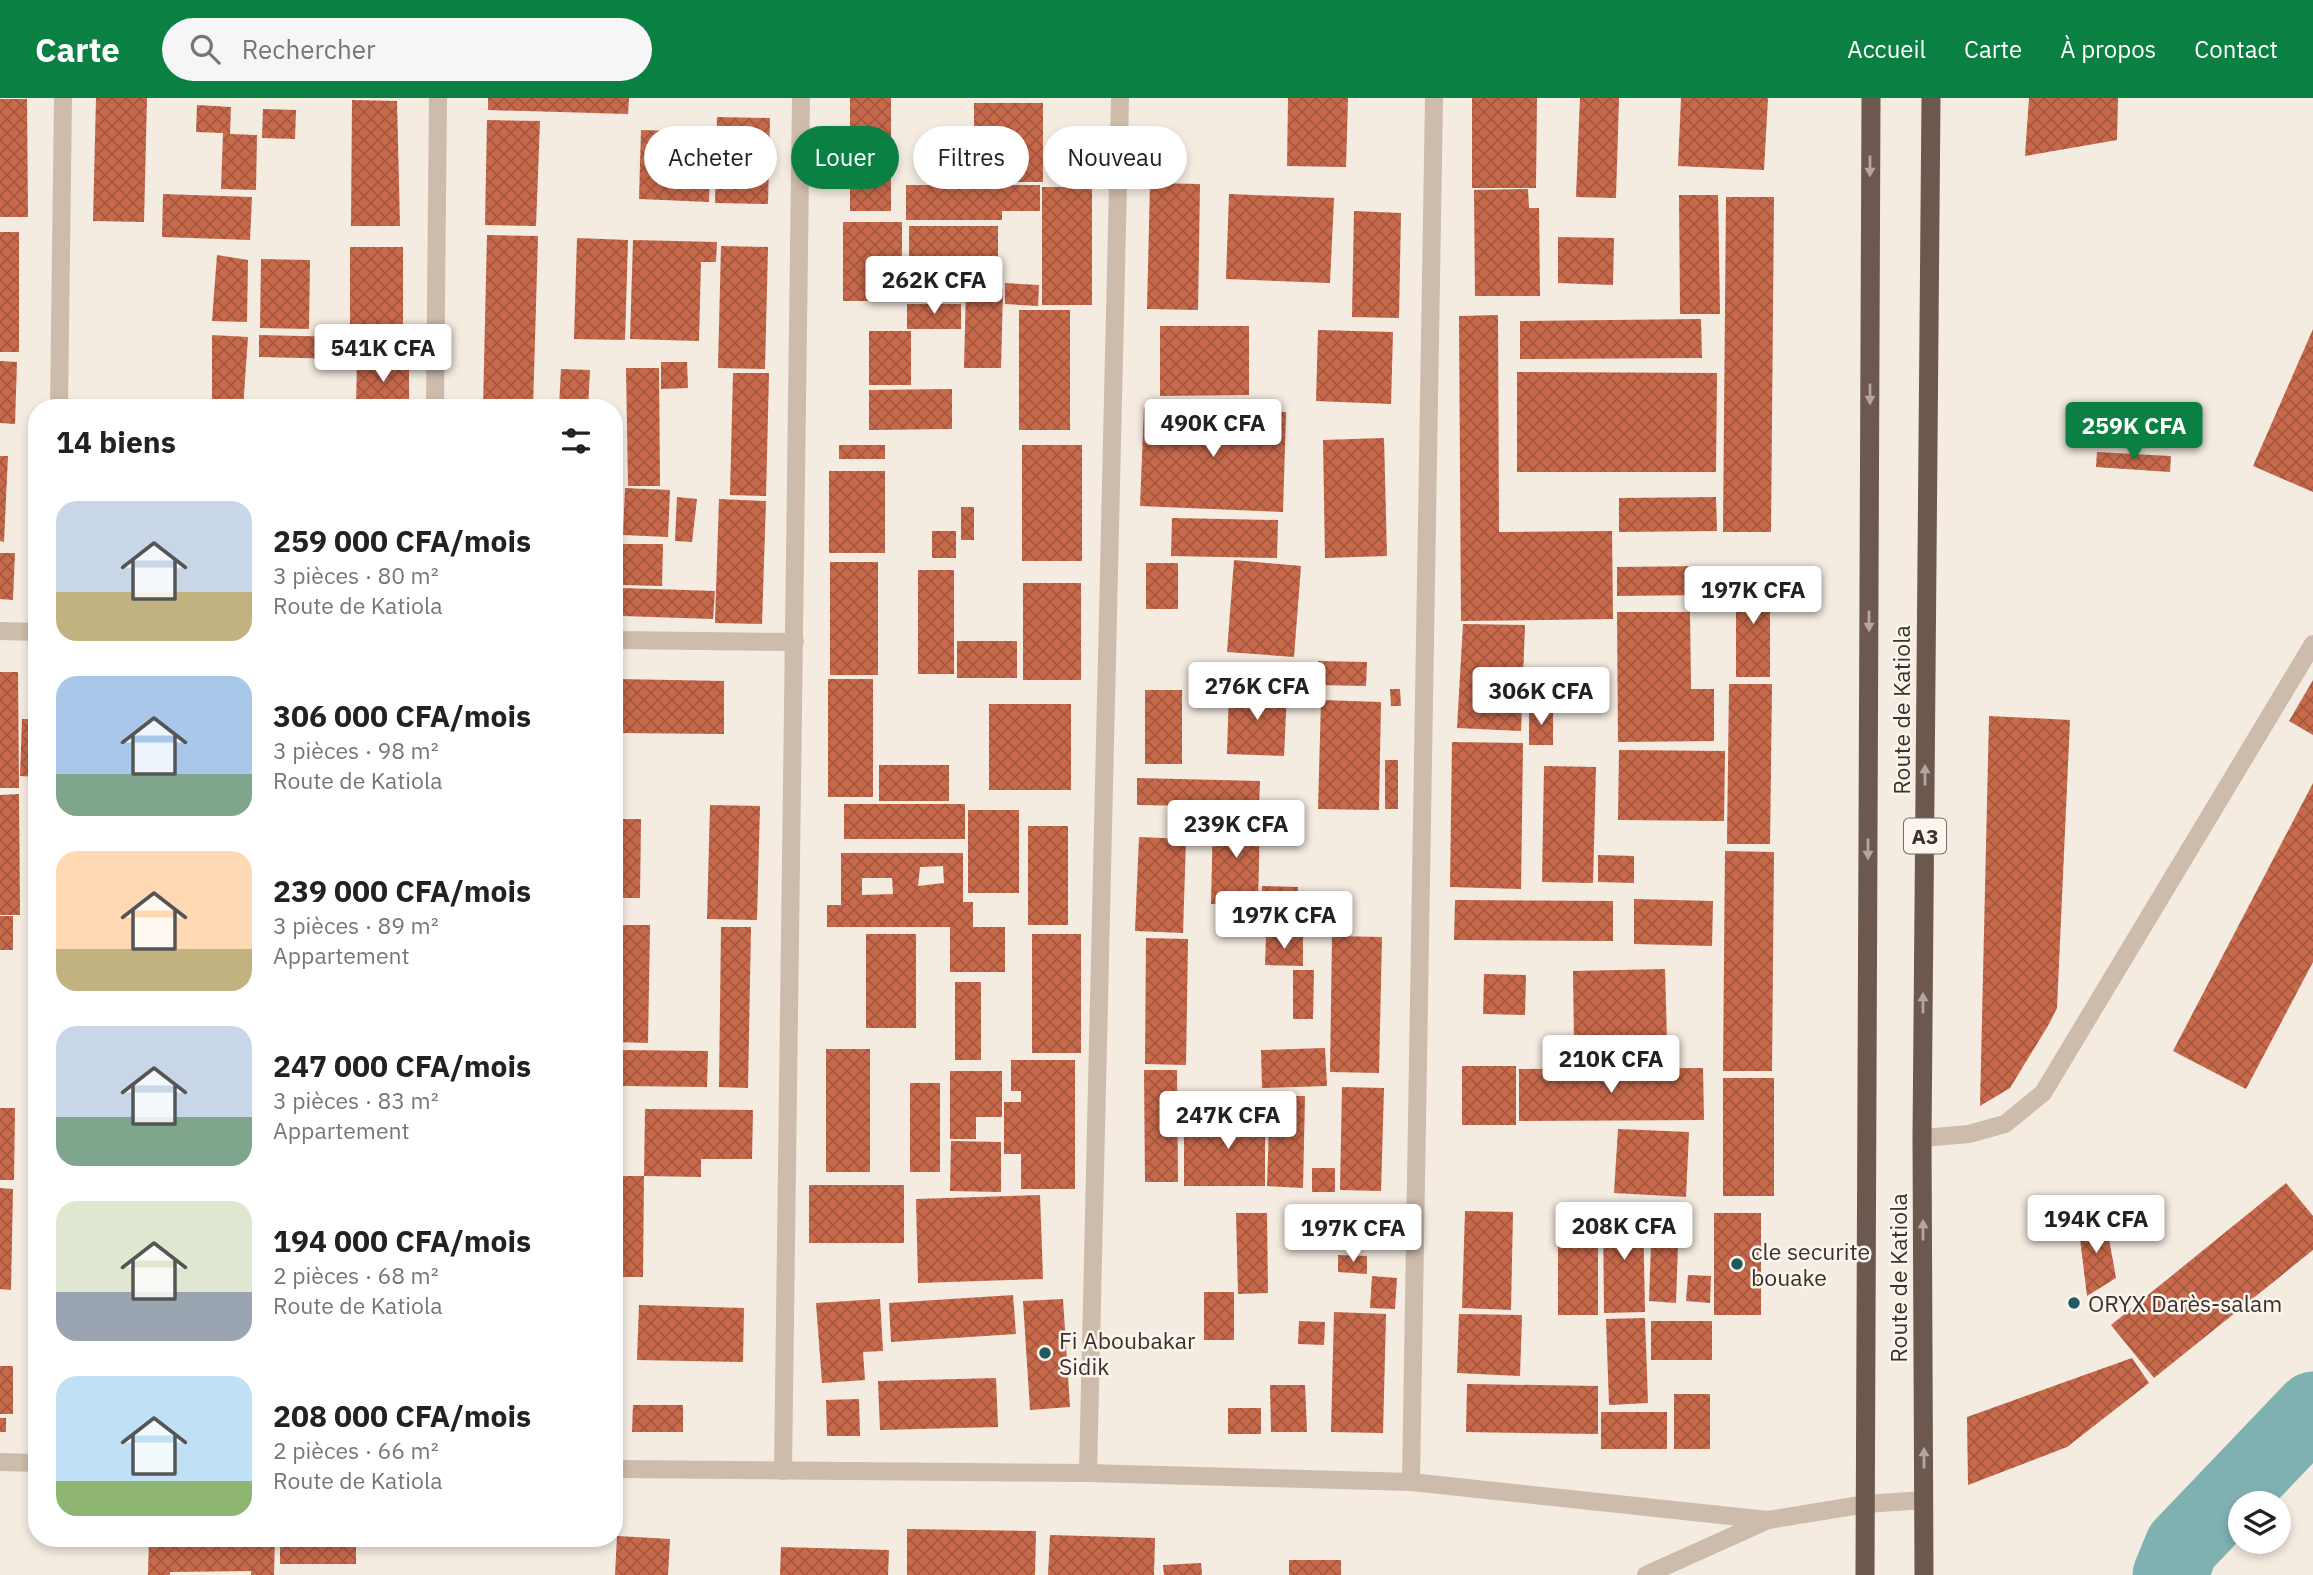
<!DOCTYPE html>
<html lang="fr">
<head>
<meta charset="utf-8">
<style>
  body { margin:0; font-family:"IBM Plex Sans",sans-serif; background:#f6f6f6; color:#222; height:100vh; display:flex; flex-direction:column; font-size:26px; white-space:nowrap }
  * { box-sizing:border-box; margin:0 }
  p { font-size:23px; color:#767676 }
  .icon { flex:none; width:38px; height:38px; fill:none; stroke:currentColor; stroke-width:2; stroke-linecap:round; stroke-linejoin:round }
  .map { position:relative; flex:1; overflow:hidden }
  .details { position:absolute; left:28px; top:301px; width:595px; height:1148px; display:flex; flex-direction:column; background:#fff; border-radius:28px; box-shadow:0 4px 10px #0003 }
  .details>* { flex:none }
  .top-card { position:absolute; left:644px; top:28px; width:665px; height:63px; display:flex; gap:14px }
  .tools { position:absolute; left:2228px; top:1393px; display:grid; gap:14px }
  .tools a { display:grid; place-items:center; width:63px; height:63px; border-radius:50%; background:#fff; box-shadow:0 4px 10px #0003; font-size:35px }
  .price { position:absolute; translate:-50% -60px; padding:0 16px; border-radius:7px; background:#fff; color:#222; font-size:23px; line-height:46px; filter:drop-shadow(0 2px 4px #0008) }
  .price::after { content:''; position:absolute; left:50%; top:42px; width:21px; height:16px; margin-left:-10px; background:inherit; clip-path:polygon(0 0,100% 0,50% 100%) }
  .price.active { background:#0b8043; color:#fff }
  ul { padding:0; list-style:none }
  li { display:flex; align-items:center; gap:21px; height:175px; padding:0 28px }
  li span { display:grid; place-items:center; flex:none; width:196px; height:140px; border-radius:21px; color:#555 }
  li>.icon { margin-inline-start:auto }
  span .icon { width:84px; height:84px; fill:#fffc; stroke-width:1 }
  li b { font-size:30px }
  h2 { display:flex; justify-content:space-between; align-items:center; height:84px; padding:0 28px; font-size:30px }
  .chip { padding:0 24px; border-radius:32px; background:#fff; box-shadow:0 4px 10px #0003; font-size:24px; line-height:63px }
  .chip.active { background:#0b8043; color:#fff }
  header { display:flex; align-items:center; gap:42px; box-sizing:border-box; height:98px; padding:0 35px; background:#0b8043; color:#fff }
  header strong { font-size:33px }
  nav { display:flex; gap:38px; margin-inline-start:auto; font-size:24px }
  .search { width:490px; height:63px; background:#f6f6f6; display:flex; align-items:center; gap:18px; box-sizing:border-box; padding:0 24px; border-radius:38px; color:#767676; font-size:26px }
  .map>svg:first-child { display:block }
</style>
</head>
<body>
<header>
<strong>Carte</strong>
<div class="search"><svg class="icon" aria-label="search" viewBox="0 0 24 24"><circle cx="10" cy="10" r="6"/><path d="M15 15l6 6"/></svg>Rechercher</div>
<nav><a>Accueil</a><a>Carte</a><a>À propos</a><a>Contact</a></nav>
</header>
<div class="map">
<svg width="2313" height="1477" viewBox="0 0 2313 1477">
  <defs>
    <pattern id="building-cross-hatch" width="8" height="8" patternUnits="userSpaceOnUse" patternTransform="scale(1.75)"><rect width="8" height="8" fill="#c8694b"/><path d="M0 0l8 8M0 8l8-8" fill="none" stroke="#a4573f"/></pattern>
  </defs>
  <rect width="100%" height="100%" fill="#f4ebe1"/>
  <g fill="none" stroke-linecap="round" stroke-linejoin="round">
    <!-- river -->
    <polyline stroke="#7fb0b2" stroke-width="75" points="2170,1477 2182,1448 2313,1311"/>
  </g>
  <!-- building -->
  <g fill="url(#building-cross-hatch)" fill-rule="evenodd">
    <polygon points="96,0 147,0 144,124 93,123"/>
    <polygon points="488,0 629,0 628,16 488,12"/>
    <rect x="850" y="0" width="41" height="113"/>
    <polygon points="1288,0 1348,0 1346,69 1287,68"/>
    <polygon points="1472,0 1537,0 1536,90 1472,90"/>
    <polygon points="1580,0 1619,0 1616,100 1576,99"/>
    <polygon points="1681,0 1768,0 1764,72 1678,68"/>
    <polygon points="2029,0 2118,0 2117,42 2025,58"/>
    <polygon points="0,1 27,1 28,119 0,119"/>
    <polygon points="352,2 397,3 400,128 351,128"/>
    <rect x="974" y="5" width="69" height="79"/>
    <polygon points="197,7 231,9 230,36 257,37 256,92 221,91 223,35 196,34"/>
    <polygon points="263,11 296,12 295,41 262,40"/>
    <polygon points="717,19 770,20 768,106 715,105"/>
    <polygon points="487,22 540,23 536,128 485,127"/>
    <polygon points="641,32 711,34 709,104 639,101"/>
    <rect x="924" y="41" width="30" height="40"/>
    <polygon points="1150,85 1200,86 1198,212 1147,211"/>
    <polygon points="906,87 1040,87 1040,113 1002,113 1002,122 906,122"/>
    <rect x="1042" y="89" width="50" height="118"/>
    <polygon points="1528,91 1529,110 1539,110 1540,198 1475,198 1474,92"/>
    <polygon points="163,96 252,99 250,142 162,139"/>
    <polygon points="1229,96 1334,100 1330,185 1226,181"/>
    <polygon points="1679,97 1718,97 1720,216 1680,216"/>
    <polygon points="1726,99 1774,99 1771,434 1723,434"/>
    <polygon points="1354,113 1401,115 1399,220 1352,219"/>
    <rect x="843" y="124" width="59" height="79"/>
    <rect x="909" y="128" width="89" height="57"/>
    <rect x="0" y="134" width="19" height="120"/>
    <polygon points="487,137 538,138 533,310 483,310"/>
    <polygon points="1558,139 1614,140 1613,187 1558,185"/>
    <polygon points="577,140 628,142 625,242 574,241"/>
    <polygon points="633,142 717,144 716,164 701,164 699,243 630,241"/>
    <polygon points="721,148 768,149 765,271 718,270"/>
    <rect x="350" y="149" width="53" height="108"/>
    <polygon points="217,157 248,162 247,224 212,223"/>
    <polygon points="261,161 310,162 309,231 260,230"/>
    <polygon points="1005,185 1039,187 1038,208 1005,206"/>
    <polygon points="966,190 1003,191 1001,270 964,270"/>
    <rect x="907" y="206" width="54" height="25"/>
    <rect x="1019" y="212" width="51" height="120"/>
    <polygon points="1498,217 1499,434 1612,433 1613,521 1461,523 1459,218"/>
    <polygon points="1701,221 1702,260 1520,261 1520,223"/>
    <polygon points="1160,228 1249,228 1249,297 1160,298"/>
    <polygon points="2313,231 2313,394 2253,368"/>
    <polygon points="1318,232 1393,234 1391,306 1316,303"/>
    <rect x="869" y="233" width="42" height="54"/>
    <polygon points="212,237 248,239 243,310 212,310"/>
    <polygon points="259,237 343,239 343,261 259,259"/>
    <polygon points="357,262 409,262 409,310 356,310"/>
    <polygon points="0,263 17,264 15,326 0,325"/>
    <polygon points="661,264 687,264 688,290 661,291"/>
    <polygon points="626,270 659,270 660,388 628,388"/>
    <polygon points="561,271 590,272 588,310 559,309"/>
    <polygon points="1517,274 1717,275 1716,374 1517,374"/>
    <polygon points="733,275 769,275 766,398 730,397"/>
    <polygon points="952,291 952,331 869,332 869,292"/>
    <polygon points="1144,309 1286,314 1283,414 1140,408"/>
    <polygon points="1384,340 1387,458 1325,460 1323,342"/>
    <rect x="839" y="347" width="46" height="14"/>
    <rect x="1022" y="347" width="60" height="116"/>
    <polygon points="2097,354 2171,358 2170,374 2096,369"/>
    <polygon points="0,358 8,358 4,444 0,443"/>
    <rect x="829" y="373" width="56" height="82"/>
    <polygon points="625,390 670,392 668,439 623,437"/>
    <polygon points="677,399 697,401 692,444 675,443"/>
    <polygon points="1716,399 1717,433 1619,434 1619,400"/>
    <polygon points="719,401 766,403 762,526 715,525"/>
    <rect x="961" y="409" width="13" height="33"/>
    <polygon points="1172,420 1278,422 1277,460 1171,458"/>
    <rect x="932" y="433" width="24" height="27"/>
    <polygon points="623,446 663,446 662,488 622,487"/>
    <polygon points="0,455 15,455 13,502 0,501"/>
    <polygon points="1234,462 1301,468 1294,559 1227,554"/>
    <rect x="830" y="464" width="48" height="113"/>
    <rect x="1146" y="465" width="32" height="46"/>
    <polygon points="1706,468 1707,497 1617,498 1617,469"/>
    <rect x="918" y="472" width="36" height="104"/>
    <rect x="1736" y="477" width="34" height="102"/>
    <rect x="1023" y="485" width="58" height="97"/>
    <polygon points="623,490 715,493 713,521 622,518"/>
    <polygon points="1617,514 1690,514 1691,591 1714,591 1714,643 1618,644"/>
    <polygon points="1463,526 1525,527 1521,633 1457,630"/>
    <rect x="957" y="543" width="60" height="37"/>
    <polygon points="1318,563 1367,564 1366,588 1318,587"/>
    <polygon points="0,574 18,574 19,690 0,690"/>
    <polygon points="619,581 724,583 724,636 618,635"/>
    <rect x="828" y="581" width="45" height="118"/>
    <polygon points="2313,582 2313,637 2289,623"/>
    <polygon points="1729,586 1772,586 1770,746 1727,746"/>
    <polygon points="1229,591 1287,593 1284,658 1227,656"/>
    <polygon points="1390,591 1400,591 1401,608 1391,608"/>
    <rect x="1145" y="592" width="37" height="74"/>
    <polygon points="1321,602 1381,604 1379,712 1318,711"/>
    <rect x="989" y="606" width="82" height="86"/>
    <rect x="1529" y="612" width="24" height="35"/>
    <polygon points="1989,618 2070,622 2057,910 2049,926 2010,990 1980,1008"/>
    <polygon points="22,621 37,621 37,679 20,678"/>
    <polygon points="1452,644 1523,645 1521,791 1450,789"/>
    <polygon points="1619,652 1725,653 1724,723 1618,722"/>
    <rect x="1385" y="662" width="13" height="49"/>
    <rect x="879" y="667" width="70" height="36"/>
    <polygon points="1544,668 1596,669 1593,785 1542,784"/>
    <polygon points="1137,680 1260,683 1259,709 1137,707"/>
    <polygon points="2313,685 2313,864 2246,991 2173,953"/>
    <polygon points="19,696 20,817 0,817 0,697"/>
    <rect x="844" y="706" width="121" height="35"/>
    <polygon points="710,707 760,708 757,822 707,821"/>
    <rect x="968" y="712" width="51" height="83"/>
    <polygon points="1213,717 1260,717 1258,807 1211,806"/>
    <polygon points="618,721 641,721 640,800 617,800"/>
    <rect x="1028" y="728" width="40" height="99"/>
    <polygon points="1139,739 1186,741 1183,835 1135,833"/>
    <polygon points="1725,753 1774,754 1772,973 1723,973"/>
    <path d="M 841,755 L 963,755 L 963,804 L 973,804 L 973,829 L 1005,829 L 1005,874 L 950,874 L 950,829 L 827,829 L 827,807 L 841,807 ZM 943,768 L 944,785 L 918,788 L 920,769 ZM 862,780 L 892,780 L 893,796 L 862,797 Z"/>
    <polygon points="1598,757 1634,758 1634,785 1598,784"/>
    <polygon points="1262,788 1298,789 1297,834 1260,833"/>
    <polygon points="1634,801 1713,803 1712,848 1634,846"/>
    <polygon points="1455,802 1613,803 1613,843 1454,842"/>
    <rect x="0" y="818" width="13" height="34"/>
    <polygon points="614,827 650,827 648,945 614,944"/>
    <polygon points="721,829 751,829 748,990 719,989"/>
    <rect x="866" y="836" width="50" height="94"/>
    <rect x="1032" y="836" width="49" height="119"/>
    <polygon points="1266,838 1303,839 1303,868 1265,867"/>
    <polygon points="1332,838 1382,839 1379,975 1330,974"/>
    <polygon points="1146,840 1188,841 1186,967 1145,966"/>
    <polygon points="1665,871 1667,942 1574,944 1573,873"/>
    <polygon points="1293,872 1314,872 1313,921 1293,921"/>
    <polygon points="1484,876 1526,877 1525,917 1483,916"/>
    <rect x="955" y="884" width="26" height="78"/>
    <polygon points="1325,950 1327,988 1262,990 1261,952"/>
    <rect x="826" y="951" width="44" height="123"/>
    <polygon points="623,952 708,953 707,989 622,988"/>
    <polygon points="1011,962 1075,962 1075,1091 1021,1091 1021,1056 1004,1056 1004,1004 1021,1004 1021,993 1011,993"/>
    <rect x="1462" y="968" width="54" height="59"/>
    <polygon points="1703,970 1704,1022 1519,1023 1519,971"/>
    <polygon points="1144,972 1177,972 1178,1084 1145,1084"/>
    <polygon points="950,973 1002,973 1002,1019 976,1019 976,1041 950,1041"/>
    <rect x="1723" y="980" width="51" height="118"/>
    <rect x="910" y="985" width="30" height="89"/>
    <polygon points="1342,989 1384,990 1381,1093 1340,1092"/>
    <polygon points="1270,998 1305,998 1303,1090 1267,1088"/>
    <polygon points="0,1010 15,1010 14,1082 0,1082"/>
    <polygon points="1220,1010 1265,1010 1265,1088 1184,1088 1184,1033 1220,1033"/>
    <polygon points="645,1011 753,1012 752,1061 701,1061 701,1079 644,1078"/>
    <polygon points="1618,1031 1689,1034 1686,1099 1614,1095"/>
    <polygon points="951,1043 1001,1044 1001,1094 950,1093"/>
    <rect x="1312" y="1070" width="23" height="24"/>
    <polygon points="614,1078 644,1078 643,1179 614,1179"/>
    <polygon points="2286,1085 2313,1118 2313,1152 2154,1280 2111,1227"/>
    <rect x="809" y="1087" width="95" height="58"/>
    <polygon points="0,1090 13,1091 11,1192 0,1191"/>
    <polygon points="1040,1097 1043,1181 918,1185 916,1101"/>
    <polygon points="1465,1113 1513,1114 1511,1212 1462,1210"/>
    <polygon points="1558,1113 1598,1114 1598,1217 1558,1217"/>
    <polygon points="1603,1113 1643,1113 1645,1214 1604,1215"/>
    <polygon points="1236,1115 1267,1115 1268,1195 1238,1196"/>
    <rect x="1714" y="1115" width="47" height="102"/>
    <polygon points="2078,1124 2106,1124 2116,1180 2087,1198"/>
    <polygon points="1651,1147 1678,1147 1676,1205 1649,1203"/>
    <polygon points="1338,1157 1367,1158 1367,1176 1338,1174"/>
    <polygon points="1688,1177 1711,1178 1710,1205 1686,1203"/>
    <polygon points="1372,1178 1397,1180 1395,1211 1370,1210"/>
    <rect x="1204" y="1194" width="30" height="48"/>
    <polygon points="1013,1197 1016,1236 891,1244 889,1205"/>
    <polygon points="880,1201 883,1253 863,1254 865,1282 822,1285 816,1205"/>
    <polygon points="1063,1201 1070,1309 1030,1312 1023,1203"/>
    <polygon points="639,1207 744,1210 743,1264 637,1262"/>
    <polygon points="1334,1214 1386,1216 1383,1335 1331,1334"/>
    <polygon points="1459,1216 1522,1217 1520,1278 1457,1275"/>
    <polygon points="1645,1220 1648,1305 1609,1307 1606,1221"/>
    <polygon points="1299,1223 1325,1224 1324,1247 1298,1246"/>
    <rect x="1651" y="1223" width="61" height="39"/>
    <polygon points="2132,1260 2149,1285 2067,1349 1968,1387 1967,1319"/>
    <rect x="0" y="1268" width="13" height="48"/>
    <polygon points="996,1280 998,1329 880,1332 878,1283"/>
    <polygon points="1467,1286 1598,1288 1598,1336 1466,1334"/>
    <polygon points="1270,1287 1305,1287 1307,1334 1271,1334"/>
    <rect x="1674" y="1296" width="36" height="55"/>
    <polygon points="859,1301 860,1338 827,1338 826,1302"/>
    <polygon points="633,1307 683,1307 683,1334 632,1334"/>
    <rect x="1228" y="1310" width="33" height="26"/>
    <rect x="1601" y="1314" width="66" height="37"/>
    <rect x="0" y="1320" width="6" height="14"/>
    <polygon points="907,1431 1036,1433 1035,1477 907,1477"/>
    <polygon points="1050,1437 1155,1440 1154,1477 1048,1477"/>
    <polygon points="617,1438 670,1441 668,1477 615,1477"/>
    <polygon points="149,1440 275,1440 274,1477 251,1477 251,1473 170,1474 170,1477 148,1477"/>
    <rect x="280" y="1440" width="76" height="26"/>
    <polygon points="781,1449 889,1452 888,1477 780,1477"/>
    <rect x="1289" y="1462" width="52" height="15"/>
    <polygon points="1201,1465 1202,1477 1164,1477 1163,1467"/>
  </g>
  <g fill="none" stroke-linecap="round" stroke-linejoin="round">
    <!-- minor -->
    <g stroke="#cdbbac" stroke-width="18">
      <polyline points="59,310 63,0"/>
      <polyline points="435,310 438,0"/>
      <polyline points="0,533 37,534"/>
      <polyline points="614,542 795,544"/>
      <polyline points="1922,1040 1969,1036 2005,1026 2043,995 2313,546"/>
      <polyline points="0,1364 37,1365"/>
      <polyline points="614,1371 1088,1375 1411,1384 1768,1422"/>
      <polyline points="783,1373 801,0"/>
      <polyline points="1088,1375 1120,0"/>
      <polyline points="1411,1384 1434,0"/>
    </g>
    <!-- tertiary -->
    <polyline stroke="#cdbbac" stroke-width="18" points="1646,1477 1768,1422 1866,1406 1924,1402"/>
    <!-- trunk -->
    <g stroke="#6c584f" stroke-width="19">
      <polyline points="1865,1477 1871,0"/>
      <polyline points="1924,1477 1922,1040 1931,0"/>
    </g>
  </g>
  <!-- one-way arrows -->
  <defs><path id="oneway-solid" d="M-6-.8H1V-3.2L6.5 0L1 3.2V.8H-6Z" transform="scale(1.75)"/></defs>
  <g fill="#b4a69e">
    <use href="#oneway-solid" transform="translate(1870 68) rotate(90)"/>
    <use href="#oneway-solid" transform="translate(1870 296) rotate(90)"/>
    <use href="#oneway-solid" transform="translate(1869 523) rotate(90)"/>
    <use href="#oneway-solid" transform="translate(1925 677) rotate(-90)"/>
    <use href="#oneway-solid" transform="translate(1868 751) rotate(90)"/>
    <use href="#oneway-solid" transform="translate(1923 905) rotate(-90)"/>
    <use href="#oneway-solid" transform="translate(1923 1132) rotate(-90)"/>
    <use href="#oneway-solid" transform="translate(1924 1360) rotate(-90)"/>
  </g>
  <!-- markers -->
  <g fill="#1f5a5e" stroke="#fbf5ee" stroke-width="2.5">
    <circle cx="1737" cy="1166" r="7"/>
    <circle cx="2074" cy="1205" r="7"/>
    <circle cx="1045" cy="1255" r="7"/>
  </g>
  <g text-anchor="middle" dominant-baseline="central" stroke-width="5" stroke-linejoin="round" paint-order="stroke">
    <!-- shield labels -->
    <rect fill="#fbf5ee" stroke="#756b66" stroke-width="2" x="1904" y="720.5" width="42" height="35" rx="5"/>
    <g font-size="21" font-weight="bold" fill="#3b302b">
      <text x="1925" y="738">A3</text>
    </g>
    <!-- street labels -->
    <g font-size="23" fill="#3b302b" stroke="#fbf5ee">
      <text transform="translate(1901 612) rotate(-90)">Route de Katiola</text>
      <text transform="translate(1898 1180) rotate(-90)">Route de Katiola</text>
    </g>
    <!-- poi labels -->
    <g font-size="23" fill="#3b302b" stroke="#fbf5ee" text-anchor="start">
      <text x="1751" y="1153">cle securite<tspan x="1751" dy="26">bouake</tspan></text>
      <text x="2088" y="1205">ORYX Darès-salam</text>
      <text x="1059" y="1242">Fi Aboubakar<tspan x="1059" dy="26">Sidik</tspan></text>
    </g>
  </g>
</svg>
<div class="tools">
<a><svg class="icon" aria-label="layers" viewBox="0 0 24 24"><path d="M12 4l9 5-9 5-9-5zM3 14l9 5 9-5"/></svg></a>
</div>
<b class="price" style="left:934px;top:218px">262K CFA</b>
<b class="price" style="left:383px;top:286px">541K CFA</b>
<b class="price" style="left:1213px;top:361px">490K CFA</b>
<b class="price active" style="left:2134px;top:364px">259K CFA</b>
<b class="price" style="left:1753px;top:528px">197K CFA</b>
<b class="price" style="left:1257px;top:624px">276K CFA</b>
<b class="price" style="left:1541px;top:629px">306K CFA</b>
<b class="price" style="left:1236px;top:762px">239K CFA</b>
<b class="price" style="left:1284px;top:853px">197K CFA</b>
<b class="price" style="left:1611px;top:997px">210K CFA</b>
<b class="price" style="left:1228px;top:1053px">247K CFA</b>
<b class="price" style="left:2096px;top:1157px">194K CFA</b>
<b class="price" style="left:1624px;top:1164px">208K CFA</b>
<b class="price" style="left:1353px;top:1166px">197K CFA</b>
<div class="top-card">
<a class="chip">Acheter</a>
<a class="chip active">Louer</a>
<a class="chip">Filtres</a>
<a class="chip">Nouveau</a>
</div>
<section class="details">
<h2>14 biens<svg class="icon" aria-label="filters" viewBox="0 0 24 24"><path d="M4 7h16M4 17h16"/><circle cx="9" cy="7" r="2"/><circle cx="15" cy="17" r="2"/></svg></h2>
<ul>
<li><span style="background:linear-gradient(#c9d6e8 65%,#c2b280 0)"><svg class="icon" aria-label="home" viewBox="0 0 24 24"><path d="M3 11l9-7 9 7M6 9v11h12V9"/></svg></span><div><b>259 000 CFA/mois</b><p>3 pièces · 80 m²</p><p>Route de Katiola</p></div></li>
<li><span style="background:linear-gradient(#a9c7e8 70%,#7fa58c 0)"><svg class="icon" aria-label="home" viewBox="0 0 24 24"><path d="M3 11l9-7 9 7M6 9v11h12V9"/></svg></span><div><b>306 000 CFA/mois</b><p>3 pièces · 98 m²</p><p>Route de Katiola</p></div></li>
<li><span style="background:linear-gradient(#ffd9b3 70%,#c2b280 0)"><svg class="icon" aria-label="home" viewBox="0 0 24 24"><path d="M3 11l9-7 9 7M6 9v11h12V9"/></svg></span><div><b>239 000 CFA/mois</b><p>3 pièces · 89 m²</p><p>Appartement</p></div></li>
<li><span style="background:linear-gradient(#c9d6e8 65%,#7fa58c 0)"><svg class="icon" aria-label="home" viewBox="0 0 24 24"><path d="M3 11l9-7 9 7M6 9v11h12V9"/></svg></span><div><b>247 000 CFA/mois</b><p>3 pièces · 83 m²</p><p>Appartement</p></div></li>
<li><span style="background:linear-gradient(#dfe7d0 65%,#9aa5b1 0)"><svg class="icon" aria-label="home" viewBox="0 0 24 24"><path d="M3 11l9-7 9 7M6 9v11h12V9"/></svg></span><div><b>194 000 CFA/mois</b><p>2 pièces · 68 m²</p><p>Route de Katiola</p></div></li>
<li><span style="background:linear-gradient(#bfe0f5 75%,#8fb573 0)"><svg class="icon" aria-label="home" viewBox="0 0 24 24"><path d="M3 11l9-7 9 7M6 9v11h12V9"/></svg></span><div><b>208 000 CFA/mois</b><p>2 pièces · 66 m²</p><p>Route de Katiola</p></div></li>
</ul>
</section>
</div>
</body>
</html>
